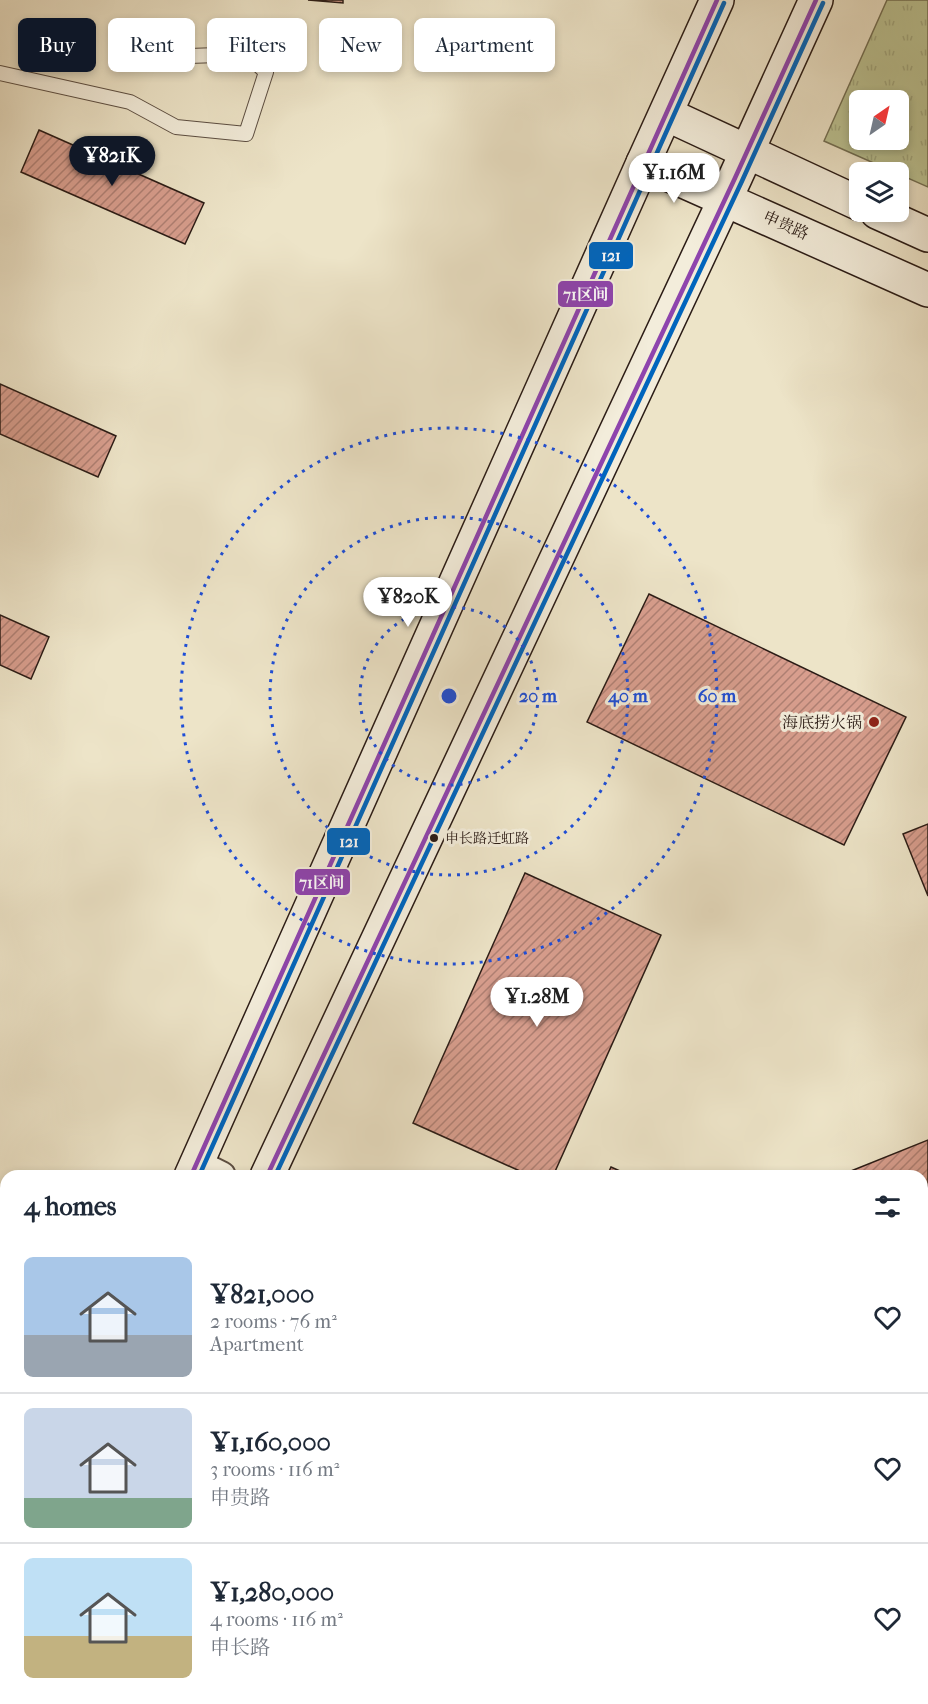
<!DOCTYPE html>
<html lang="en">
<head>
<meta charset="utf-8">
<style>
  body { margin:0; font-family:"IM FELL French Canon","Noto Serif SC",serif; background:#f2f2f3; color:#1f2937; height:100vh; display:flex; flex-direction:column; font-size:22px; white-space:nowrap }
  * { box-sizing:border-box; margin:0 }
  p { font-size:20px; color:#747a83 }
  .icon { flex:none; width:33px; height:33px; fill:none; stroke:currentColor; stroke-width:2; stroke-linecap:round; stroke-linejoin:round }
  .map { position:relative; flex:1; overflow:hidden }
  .side { position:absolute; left:0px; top:1170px; width:928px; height:534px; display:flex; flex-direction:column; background:#fff; border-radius:18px 18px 0 0; box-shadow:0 3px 9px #0003 }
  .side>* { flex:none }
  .hud { position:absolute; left:18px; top:18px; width:600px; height:54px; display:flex; gap:12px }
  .needle { width:39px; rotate:34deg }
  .buttons { position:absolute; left:849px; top:90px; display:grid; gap:12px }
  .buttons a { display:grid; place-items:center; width:60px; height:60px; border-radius:9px; background:#fff; box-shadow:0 3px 9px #0003; font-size:30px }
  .price { position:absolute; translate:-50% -51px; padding:0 14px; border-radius:21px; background:#fff; color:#222; font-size:20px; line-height:39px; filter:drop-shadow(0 2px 3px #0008) }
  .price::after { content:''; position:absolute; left:50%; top:36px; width:18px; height:14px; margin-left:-9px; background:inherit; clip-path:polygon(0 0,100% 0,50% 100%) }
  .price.selected { background:#111827; color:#fff }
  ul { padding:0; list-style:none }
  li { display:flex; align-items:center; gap:18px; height:150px; padding:0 24px }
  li+li { border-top:2px solid #e0e1e3 }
  li span { display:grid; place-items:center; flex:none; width:168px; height:120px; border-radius:9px; color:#555 }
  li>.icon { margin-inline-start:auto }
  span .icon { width:72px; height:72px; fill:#fffc; stroke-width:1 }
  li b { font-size:26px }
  h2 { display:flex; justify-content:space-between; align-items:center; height:72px; padding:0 24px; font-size:26px }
  .pill { padding:0 21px; border-radius:9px; background:#fff; box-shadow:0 3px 9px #0003; font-size:21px; line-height:54px }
  .pill.selected { background:#111827; color:#fff }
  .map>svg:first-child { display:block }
</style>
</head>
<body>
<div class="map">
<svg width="928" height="1704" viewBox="0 0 928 1704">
  <defs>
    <pattern id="park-tufts" width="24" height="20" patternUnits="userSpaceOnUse" patternTransform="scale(1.5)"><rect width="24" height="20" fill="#bcc393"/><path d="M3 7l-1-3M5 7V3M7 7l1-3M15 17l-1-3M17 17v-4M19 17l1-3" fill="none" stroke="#a2a77e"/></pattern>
    <pattern id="building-hatch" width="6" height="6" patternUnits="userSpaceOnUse" patternTransform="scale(1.5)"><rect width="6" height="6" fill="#d89e8e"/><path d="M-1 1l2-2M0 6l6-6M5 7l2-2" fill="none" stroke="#af8073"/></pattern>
  </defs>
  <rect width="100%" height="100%" fill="#ede4c8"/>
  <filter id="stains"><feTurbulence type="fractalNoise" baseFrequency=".00333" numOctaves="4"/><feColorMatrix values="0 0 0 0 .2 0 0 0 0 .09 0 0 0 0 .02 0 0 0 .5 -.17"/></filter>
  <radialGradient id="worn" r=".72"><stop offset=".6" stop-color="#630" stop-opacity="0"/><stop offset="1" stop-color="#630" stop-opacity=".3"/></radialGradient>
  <!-- park -->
  <path fill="url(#park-tufts)" stroke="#747054" stroke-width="1.5" fill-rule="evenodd" d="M 887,0 L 928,0 L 928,187 L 824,141 ZM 860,100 L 898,100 L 898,140 L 860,140 Z"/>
  <!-- building -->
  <g fill="url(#building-hatch)" stroke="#2b1c16" stroke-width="1.5">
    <polygon points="308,0 343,0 343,3"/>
    <polygon points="39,130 204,203 185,244 21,172"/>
    <polygon points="0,384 116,436 98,477 0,434"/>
    <polygon points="649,594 906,717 844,845 587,722"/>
    <polygon points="0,615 49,637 31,679 0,665"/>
    <polygon points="928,824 928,896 903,834"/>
    <polygon points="525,873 661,935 553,1176 531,1176 413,1123"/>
    <polygon points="928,1140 928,1265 922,1267 922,1176 847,1176 846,1173"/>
    <polygon points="611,1167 631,1176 607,1176"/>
    <polygon points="928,1552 928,1699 922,1697 922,1564"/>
    <polygon points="161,1698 343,1698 340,1704 158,1704"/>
    <polygon points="499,1698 529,1698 526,1704 511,1704"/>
    <polygon points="590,1698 729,1698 726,1704 600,1704"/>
  </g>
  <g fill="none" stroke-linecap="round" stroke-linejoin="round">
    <!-- lane casing -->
    <g stroke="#5c4e42" stroke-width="16">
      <g id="lane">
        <polyline points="0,73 130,102 176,127 246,134 266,72 246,54 161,57"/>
        <polyline points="922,1394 928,1383"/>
      </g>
    </g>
    <!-- street casing -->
    <g stroke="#5c4e42" stroke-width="32">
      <g id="street">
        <polyline points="197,1164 221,1176"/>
        <polyline points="922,1492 928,1495"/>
      </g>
    </g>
    <!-- secondary casing -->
    <g stroke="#2b1c16" stroke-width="36">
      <g id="secondary">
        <polyline points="666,114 860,204"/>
        <polyline points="643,163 928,290"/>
        <polyline points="877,212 928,235"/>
        <polyline points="191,1176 643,163 717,0"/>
        <polyline points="267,1176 735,178 816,0"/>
        <polyline points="0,1587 6,1575"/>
        <polyline points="19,1704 22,1698"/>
      </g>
    </g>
    <!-- lane -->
    <use href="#lane" stroke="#f3eddb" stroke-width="14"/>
    <!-- street -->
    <use href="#street" stroke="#f3eddb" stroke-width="28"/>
    <!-- secondary -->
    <use href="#secondary" stroke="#f3eddb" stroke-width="33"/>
    <!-- bus-1 casing -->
    <g stroke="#f3eddb" stroke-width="9">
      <g id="bus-1">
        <polyline points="191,1176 717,0"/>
        <polyline points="267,1176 735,178 816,0"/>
      </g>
    </g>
    <!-- bus-2 casing -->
    <g stroke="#f3eddb" stroke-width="9">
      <g id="bus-2">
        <polyline points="199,1176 724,3"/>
        <polyline points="275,1176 742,181 823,3"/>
      </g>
    </g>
    <!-- bus-1 -->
    <use href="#bus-1" stroke="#8e44ad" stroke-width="4.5"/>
    <!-- bus-2 -->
    <use href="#bus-2" stroke="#0065bd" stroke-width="4.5"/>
  </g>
  <!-- distance rings -->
  <g fill="none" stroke="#1d4ed8" stroke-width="3" stroke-dasharray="3 6">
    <circle cx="449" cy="696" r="89"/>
    <circle cx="449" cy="696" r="179"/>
    <circle cx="449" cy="696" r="268"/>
  </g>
  <!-- markers -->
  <circle fill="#8f2418" stroke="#f3eddb" stroke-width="2" cx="874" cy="722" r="6"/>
  <circle fill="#2b1c16" stroke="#f3eddb" stroke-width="2" cx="434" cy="838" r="5"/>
  <g text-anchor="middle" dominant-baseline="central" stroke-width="6" stroke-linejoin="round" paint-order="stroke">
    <!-- bus labels -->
    <g font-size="14" fill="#2b1c16" stroke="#f3eddb" text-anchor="start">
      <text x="445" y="838">申长路迁虹路</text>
    </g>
    <!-- street labels -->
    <g font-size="16" fill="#2b1c16" stroke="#f3eddb">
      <text transform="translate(786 225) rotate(24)">申贵路</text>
    </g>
    <!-- poi labels -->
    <g font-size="16" fill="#2b1c16" stroke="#f3eddb" text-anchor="end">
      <text x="862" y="722">海底捞火锅</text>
    </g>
  </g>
  <circle cx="449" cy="696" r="9" fill="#1d4ed8" stroke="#f3eddb" stroke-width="3"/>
  <g font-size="18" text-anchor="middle" font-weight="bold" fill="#1d4ed8" stroke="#f3eddb" stroke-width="6" stroke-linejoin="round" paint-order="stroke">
    <text x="538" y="702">20 m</text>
    <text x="628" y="702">40 m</text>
    <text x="717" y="702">60 m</text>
  </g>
  <g stroke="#f3eddb" stroke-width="2">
    <rect x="588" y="241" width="46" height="29" rx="6" fill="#0065bd"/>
    <rect x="557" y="280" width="57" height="28" rx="6" fill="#8e44ad"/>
    <rect x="326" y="827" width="45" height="29" rx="6" fill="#0065bd"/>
    <rect x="294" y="868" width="57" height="28" rx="6" fill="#8e44ad"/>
  </g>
  <g font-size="16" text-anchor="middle" font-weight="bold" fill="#fff">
    <text x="611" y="261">121</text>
    <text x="586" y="300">71区间</text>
    <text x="349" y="847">121</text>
    <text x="322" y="888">71区间</text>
  </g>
  <rect width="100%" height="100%" filter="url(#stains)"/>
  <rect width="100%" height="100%" fill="url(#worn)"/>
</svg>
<div class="buttons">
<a><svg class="needle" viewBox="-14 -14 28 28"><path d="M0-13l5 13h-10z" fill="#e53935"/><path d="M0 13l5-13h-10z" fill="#747a83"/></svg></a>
<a><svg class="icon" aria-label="layers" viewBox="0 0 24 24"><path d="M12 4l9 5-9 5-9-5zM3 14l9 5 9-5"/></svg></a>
</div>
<b class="price selected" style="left:112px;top:187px">¥821K</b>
<b class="price" style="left:674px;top:204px">¥1.16M</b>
<b class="price" style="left:408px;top:628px">¥820K</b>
<b class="price" style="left:537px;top:1028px">¥1.28M</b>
<div class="hud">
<a class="pill selected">Buy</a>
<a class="pill">Rent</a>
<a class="pill">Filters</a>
<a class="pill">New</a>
<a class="pill">Apartment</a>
</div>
<section class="side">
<h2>4 homes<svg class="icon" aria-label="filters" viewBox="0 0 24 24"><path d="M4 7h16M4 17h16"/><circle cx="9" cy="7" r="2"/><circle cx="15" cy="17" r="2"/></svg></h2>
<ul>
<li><span style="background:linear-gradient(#a9c7e8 65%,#9aa5b1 0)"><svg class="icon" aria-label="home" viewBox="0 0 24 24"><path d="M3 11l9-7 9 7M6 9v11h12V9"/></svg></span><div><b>¥821,000</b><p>2 rooms · 76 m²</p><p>Apartment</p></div><svg class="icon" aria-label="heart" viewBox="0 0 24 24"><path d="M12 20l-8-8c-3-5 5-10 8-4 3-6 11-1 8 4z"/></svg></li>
<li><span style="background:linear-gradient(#c9d6e8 75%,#7fa58c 0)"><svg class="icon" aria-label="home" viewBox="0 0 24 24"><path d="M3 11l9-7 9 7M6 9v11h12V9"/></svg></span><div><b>¥1,160,000</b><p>3 rooms · 116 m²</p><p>申贵路</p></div><svg class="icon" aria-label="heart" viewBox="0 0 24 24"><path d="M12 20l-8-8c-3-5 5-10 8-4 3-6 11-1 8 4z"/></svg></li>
<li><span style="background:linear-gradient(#bfe0f5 65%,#c2b280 0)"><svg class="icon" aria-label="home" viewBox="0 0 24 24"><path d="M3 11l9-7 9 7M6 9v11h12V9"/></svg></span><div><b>¥1,280,000</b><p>4 rooms · 116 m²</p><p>申长路</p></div><svg class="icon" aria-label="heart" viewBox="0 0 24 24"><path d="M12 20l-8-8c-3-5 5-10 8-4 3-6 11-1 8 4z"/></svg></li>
</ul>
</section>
</div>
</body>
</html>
